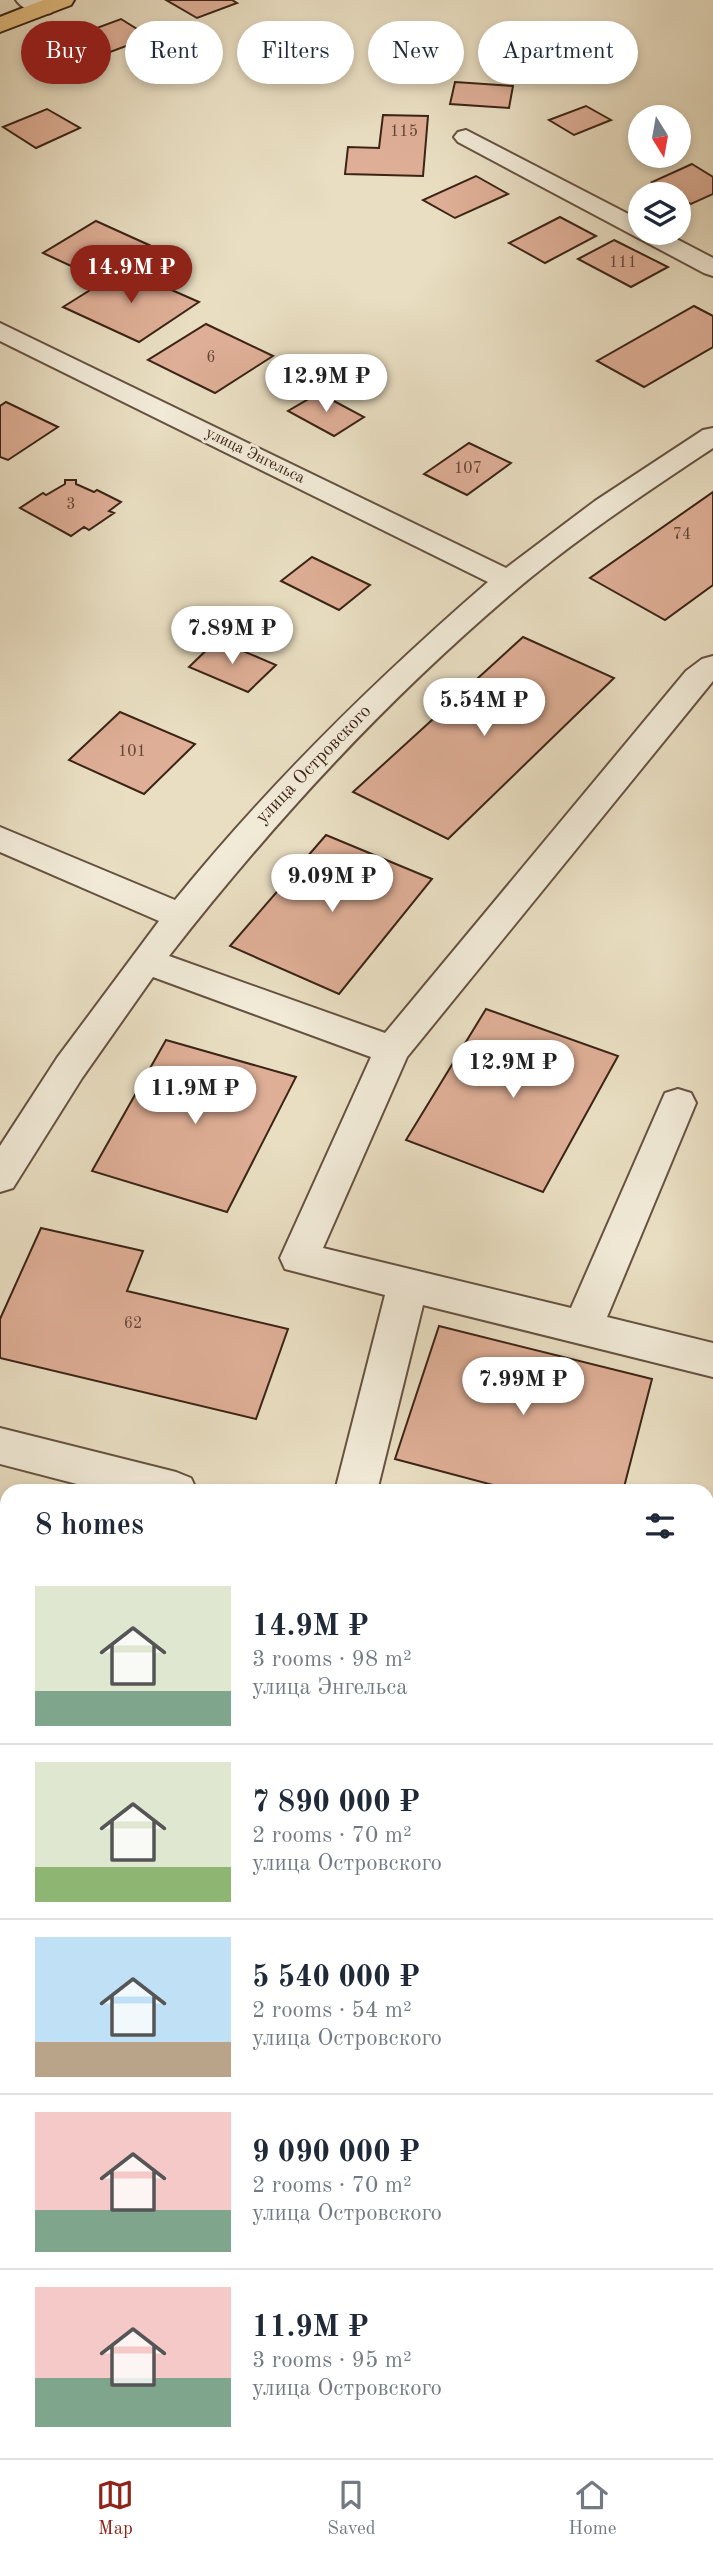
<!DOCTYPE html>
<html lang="en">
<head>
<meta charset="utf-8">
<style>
  body { margin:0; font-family:"Old Standard TT",serif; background:#f2f2f3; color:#1f2937; height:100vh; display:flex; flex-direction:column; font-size:26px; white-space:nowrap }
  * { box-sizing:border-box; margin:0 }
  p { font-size:23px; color:#747a83 }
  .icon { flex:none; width:38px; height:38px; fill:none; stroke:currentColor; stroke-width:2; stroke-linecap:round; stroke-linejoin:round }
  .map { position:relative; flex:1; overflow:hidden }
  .panel { position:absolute; left:0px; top:1484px; width:714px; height:975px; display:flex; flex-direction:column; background:#fff; border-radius:21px 21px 0 0; box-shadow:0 4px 10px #0003 }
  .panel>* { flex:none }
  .top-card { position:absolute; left:21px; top:21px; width:672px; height:63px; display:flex; gap:14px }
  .needle { width:46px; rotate:169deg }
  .fabs { position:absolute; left:628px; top:105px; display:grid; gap:14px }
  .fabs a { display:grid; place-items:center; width:63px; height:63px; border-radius:50%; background:#fff; box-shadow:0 4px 10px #0003; font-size:35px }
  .price { position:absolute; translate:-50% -60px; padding:0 16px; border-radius:24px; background:#fff; color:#222; font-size:23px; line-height:46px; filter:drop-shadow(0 2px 4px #0008) }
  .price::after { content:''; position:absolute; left:50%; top:42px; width:21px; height:16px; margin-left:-10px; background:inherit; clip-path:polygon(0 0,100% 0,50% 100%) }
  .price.active { background:#8f2418; color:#fff }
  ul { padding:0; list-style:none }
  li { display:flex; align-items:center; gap:21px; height:175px; padding:0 35px }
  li+li { border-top:2px solid #e0e1e3 }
  li span { display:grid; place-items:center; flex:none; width:196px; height:140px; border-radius:0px; color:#555 }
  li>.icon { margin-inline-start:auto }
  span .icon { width:84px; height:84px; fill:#fffc; stroke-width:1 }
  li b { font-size:30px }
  h2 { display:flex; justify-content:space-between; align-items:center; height:84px; padding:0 35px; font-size:30px }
  .tag { padding:0 24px; border-radius:32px; background:#fff; box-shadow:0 4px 10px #0003; font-size:24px; line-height:63px }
  .tag.active { background:#8f2418; color:#fff }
  .tabs { display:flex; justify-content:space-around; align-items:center; height:98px; border-top:2px solid #e0e1e3; background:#fff; font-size:19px; color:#747a83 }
  .tabs a { display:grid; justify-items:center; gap:4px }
  .tabs .active { color:#8f2418 }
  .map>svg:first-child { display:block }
</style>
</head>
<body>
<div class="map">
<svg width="713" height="2458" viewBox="0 0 713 2458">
  <rect width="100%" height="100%" fill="#e9dec2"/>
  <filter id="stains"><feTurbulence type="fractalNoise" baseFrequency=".00286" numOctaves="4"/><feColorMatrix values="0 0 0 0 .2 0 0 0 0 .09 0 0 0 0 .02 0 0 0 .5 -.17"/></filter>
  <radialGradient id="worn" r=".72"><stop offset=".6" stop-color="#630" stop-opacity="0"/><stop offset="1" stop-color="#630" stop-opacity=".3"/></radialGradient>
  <!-- building -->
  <g fill="#deae96" stroke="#3b2416" stroke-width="2">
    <polygon points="166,0 232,0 237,3 197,18"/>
    <polygon points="121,19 150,37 97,57 67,39"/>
    <polygon points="455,82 513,86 509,108 450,104"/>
    <polygon points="586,106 611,120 574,135 549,120"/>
    <polygon points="47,109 80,128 36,148 3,127"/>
    <polygon points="383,115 428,116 423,176 345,174 348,147 379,148"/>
    <polygon points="692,164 713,177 713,194 691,204 679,197 679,194 673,194 652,182"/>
    <polygon points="476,176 508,194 455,218 423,200"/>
    <polygon points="560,217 596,236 545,263 509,243"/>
    <polygon points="96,221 149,245 97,278 43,253"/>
    <polygon points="614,240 668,267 631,287 578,259"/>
    <polygon points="124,269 199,302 139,342 63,307"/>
    <polygon points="694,306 713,316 713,347 644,387 597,361"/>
    <polygon points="206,324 273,356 215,393 148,360"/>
    <polygon points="319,393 364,417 334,436 288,411"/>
    <polygon points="6,402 58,427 8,460 0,457 0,406"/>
    <polygon points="469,443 511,463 467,495 424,474"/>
    <polygon points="65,480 76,480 76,484 94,492 97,490 121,502 109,511 114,513 89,530 84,527 71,536 20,508 43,493 46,495 65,484"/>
    <polygon points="713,492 713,585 665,620 590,578"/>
    <polygon points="312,557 370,585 339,610 281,581"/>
    <polygon points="523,637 614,678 448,839 353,792"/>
    <polygon points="217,640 276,665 248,692 189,667"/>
    <polygon points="120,712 195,744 144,794 69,760"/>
    <polygon points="326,835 432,879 339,994 230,946"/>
    <polygon points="486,1009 618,1056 543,1192 406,1140"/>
    <polygon points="166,1040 296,1077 227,1212 92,1171"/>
    <polygon points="41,1228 143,1251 127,1291 288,1329 256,1419 0,1358 0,1319"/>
    <polygon points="439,1326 652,1379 623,1491 516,1491 395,1459"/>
    <polygon points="0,1583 7,1584 7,1703 0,1701"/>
  </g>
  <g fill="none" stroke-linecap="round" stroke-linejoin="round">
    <!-- minor casing -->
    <g stroke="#665241" stroke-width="4">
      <g id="minor">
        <path d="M 16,0 L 44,0 L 54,8 L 51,13 C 39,16 23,10 16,0 Z"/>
        <polygon points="466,130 640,220 640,233 665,233 713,258 713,276 704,273 458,142 454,137 458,132"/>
        <path d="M 0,323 L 506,568 L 595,501 L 703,430 L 713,428 L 713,448 C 644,494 574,540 511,594 C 383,703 272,824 169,956 L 385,1033 L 686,671 L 702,659 L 713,656 L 713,681 L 407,1057 L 323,1248 L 571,1308 L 665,1093 L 678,1089 L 691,1093 L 696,1103 L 607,1317 L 713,1343 L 713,1377 L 423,1305 L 377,1491 L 335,1491 L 385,1295 L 285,1269 L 280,1258 L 371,1057 L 153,977 L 82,1078 L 13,1188 L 0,1192 L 0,1146 L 57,1058 L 159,921 L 0,852 L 0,827 L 175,900 C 270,783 374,681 488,582 L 0,341 Z"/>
        <polygon points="0,1428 176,1472 191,1478 197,1491 104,1491 0,1464"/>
        <polygon points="707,1605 713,1606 713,1646 707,1645"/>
      </g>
    </g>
    <!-- major casing -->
    <g stroke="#3b2416" stroke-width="4">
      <polygon id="major" points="43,0 74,0 71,5 0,32 0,17"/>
    </g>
    <!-- minor -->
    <use href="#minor" fill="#f1ead7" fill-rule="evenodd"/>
    <!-- major -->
    <use href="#major" fill="#e4bf81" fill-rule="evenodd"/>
  </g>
  <g text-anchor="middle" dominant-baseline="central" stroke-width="6" stroke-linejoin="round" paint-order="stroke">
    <!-- number labels -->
    <g font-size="16" fill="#644636">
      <text x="404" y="132">115</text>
      <text x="623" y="263">111</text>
      <text x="211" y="358">6</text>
      <text x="468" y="469">107</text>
      <text x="71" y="505">3</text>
      <text x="682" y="535">74</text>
      <text x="132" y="752">101</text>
      <text x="133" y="1324">62</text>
    </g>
    <!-- far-street labels -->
    <g font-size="16" fill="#3b2416" stroke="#f1ead7">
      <text transform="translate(255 456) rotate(26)">улица Энгельса</text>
    </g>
    <!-- street labels -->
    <g font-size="19" fill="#3b2416" stroke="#f1ead7">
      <text transform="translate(314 765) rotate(-46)">улица Островского</text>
    </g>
  </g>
  <rect width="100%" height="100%" filter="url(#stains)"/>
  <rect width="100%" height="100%" fill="url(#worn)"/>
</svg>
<div class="fabs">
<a><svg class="needle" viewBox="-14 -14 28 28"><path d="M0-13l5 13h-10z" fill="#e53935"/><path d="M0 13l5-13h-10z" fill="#747a83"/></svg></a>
<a><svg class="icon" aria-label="layers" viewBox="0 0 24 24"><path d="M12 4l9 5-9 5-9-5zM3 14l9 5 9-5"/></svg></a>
</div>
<b class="price active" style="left:131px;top:305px">14.9M ₽</b>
<b class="price" style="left:326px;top:414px">12.9M ₽</b>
<b class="price" style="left:232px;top:666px">7.89M ₽</b>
<b class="price" style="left:484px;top:738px">5.54M ₽</b>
<b class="price" style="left:332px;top:914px">9.09M ₽</b>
<b class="price" style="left:513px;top:1100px">12.9M ₽</b>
<b class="price" style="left:195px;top:1126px">11.9M ₽</b>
<b class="price" style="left:523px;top:1417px">7.99M ₽</b>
<div class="top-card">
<a class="tag active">Buy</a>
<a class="tag">Rent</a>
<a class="tag">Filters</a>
<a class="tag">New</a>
<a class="tag">Apartment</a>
</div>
<section class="panel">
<h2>8 homes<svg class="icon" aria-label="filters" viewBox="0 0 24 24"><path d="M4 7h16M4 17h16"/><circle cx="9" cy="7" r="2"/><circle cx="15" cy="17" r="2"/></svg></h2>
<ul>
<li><span style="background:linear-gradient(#dfe7d0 75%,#7fa58c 0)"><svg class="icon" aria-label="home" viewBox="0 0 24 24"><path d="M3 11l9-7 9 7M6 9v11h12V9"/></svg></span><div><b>14.9M ₽</b><p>3 rooms · 98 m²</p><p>улица Энгельса</p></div></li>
<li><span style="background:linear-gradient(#dfe7d0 75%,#8fb573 0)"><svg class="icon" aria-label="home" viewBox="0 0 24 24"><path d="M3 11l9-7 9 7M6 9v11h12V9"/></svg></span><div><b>7 890 000 ₽</b><p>2 rooms · 70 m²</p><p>улица Островского</p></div></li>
<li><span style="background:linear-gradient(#bfe0f5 75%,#b9a48a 0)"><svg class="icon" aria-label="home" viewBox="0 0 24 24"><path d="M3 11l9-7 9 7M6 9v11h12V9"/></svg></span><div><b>5 540 000 ₽</b><p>2 rooms · 54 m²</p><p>улица Островского</p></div></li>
<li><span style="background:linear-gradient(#f6c9c9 70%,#7fa58c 0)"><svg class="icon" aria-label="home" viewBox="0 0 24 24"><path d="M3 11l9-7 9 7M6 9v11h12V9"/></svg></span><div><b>9 090 000 ₽</b><p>2 rooms · 70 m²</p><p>улица Островского</p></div></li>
<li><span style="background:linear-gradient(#f6c9c9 65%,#7fa58c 0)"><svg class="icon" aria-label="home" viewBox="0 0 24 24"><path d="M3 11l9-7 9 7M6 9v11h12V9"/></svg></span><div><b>11.9M ₽</b><p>3 rooms · 95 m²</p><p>улица Островского</p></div></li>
</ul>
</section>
</div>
<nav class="tabs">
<a class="active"><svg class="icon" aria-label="map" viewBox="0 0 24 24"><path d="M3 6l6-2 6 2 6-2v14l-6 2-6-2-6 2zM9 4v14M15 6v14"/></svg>Map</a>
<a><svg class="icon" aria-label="saved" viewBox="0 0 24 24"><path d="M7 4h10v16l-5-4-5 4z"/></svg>Saved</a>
<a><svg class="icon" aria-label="home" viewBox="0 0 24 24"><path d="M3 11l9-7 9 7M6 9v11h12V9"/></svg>Home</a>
</nav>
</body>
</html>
